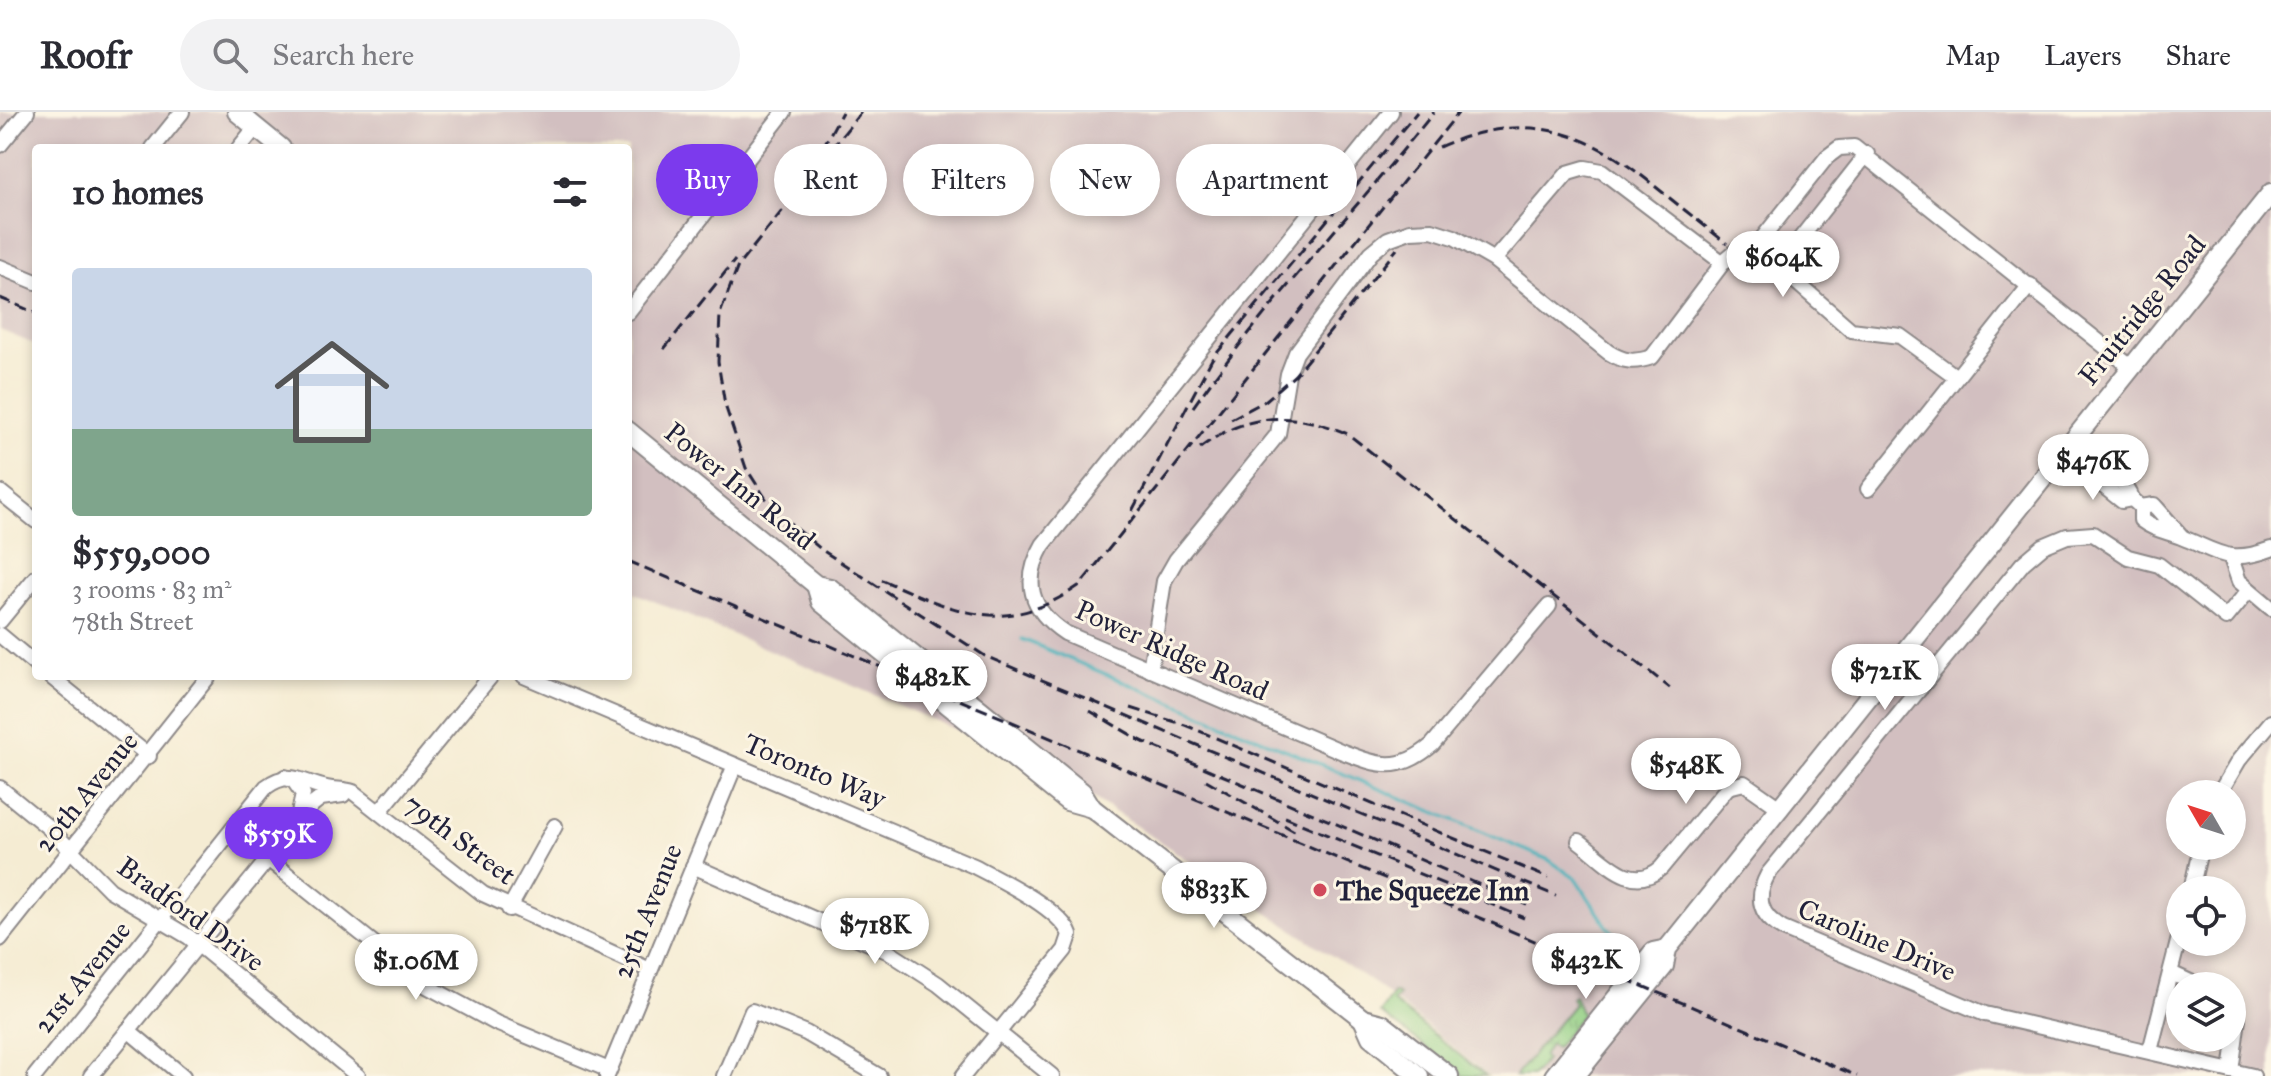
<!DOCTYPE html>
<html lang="en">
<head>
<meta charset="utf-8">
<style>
  body { margin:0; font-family:"IM FELL Great Primer",serif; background:#f2f2f3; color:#2b2b33; height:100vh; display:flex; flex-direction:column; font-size:30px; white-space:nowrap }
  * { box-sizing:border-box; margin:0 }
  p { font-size:26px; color:#7c7c81 }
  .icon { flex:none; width:44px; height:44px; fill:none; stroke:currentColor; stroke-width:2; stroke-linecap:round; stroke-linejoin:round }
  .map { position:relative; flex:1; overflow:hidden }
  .panel { position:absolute; left:32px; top:32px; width:600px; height:536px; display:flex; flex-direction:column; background:#fff; border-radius:8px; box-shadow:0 4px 12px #0003 }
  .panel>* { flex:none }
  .guide { position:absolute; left:656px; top:32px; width:760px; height:72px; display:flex; gap:16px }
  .needle { width:52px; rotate:309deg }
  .buttons { position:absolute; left:2166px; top:668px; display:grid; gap:16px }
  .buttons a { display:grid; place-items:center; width:80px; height:80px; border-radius:50%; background:#fff; box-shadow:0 4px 12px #0003; font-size:40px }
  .price { position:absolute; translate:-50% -68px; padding:0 18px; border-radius:28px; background:#fff; color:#222; font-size:26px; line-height:52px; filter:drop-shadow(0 2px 4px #0008) }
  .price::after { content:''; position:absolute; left:50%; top:48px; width:24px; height:18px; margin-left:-12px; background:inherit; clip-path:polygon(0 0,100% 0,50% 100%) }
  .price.current { background:#7c3aed; color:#fff }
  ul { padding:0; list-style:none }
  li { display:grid; align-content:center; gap:16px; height:424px; padding:0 40px }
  li span { display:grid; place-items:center; height:248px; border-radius:8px; color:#555 }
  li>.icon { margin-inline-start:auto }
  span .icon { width:144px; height:144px; fill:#fffc; stroke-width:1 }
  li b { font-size:34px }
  h2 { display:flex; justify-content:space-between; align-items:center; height:96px; padding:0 40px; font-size:34px }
  .chip { padding:0 28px; border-radius:36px; background:#fff; box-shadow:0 4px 12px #0003; font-size:28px; line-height:72px }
  .chip.current { background:#7c3aed; color:#fff }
  header { display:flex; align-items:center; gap:48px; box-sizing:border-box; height:112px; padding:0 40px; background:#fff; border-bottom:2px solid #e1e1e2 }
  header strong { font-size:38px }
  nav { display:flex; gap:44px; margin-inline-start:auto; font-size:28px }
  .search { width:560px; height:72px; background:#f2f2f3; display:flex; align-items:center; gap:20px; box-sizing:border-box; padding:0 28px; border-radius:44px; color:#7c7c81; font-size:30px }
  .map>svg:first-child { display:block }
</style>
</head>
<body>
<header>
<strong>Roofr</strong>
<div class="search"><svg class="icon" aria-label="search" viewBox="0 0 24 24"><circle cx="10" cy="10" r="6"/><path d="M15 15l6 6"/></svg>Search here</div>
<nav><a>Map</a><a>Layers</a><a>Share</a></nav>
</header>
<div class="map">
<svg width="2271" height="964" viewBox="0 0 2271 964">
  <defs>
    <pattern id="grass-tufts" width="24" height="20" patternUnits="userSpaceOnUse" patternTransform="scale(2)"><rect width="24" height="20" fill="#92cf84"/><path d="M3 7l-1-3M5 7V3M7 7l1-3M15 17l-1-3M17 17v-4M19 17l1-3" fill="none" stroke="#7eb173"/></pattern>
  </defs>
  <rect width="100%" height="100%" fill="#fcf5e5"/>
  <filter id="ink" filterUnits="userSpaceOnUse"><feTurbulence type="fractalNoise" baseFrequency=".0125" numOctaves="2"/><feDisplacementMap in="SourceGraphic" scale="16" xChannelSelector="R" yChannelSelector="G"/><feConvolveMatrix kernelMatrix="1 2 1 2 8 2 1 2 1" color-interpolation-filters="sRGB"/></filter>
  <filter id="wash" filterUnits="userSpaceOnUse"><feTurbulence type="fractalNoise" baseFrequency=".006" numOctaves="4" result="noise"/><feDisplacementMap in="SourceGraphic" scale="32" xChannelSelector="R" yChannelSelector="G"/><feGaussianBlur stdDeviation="1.8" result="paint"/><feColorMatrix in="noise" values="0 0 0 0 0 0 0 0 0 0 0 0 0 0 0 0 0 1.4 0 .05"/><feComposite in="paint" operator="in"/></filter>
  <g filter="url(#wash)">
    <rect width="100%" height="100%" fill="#f5ecd3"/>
    <!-- industrial -->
    <path fill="#d2bfc0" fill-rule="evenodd" d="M 0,0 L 2271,0 L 2271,964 L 1489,964 L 1375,872 L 1053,659 L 628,478 L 628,36 L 36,36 L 36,233 L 0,218 ZM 2180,682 L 2232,682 L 2232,734 L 2180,734 ZM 2180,778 L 2232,778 L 2232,830 L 2180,830 ZM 2180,874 L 2232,874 L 2232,926 L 2180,926 Z"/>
    <!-- grass -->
    <g fill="url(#grass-tufts)" stroke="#5a7860" stroke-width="2">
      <polygon points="1394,880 1399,883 1393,890 1486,964 1464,964 1380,901"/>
      <polygon points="1574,884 1582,902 1556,936 1550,932 1543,945 1546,948 1532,964 1515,964 1574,892 1571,886"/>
    </g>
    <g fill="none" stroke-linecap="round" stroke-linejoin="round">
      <!-- stream -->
      <polyline stroke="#42b2bb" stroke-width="3" points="1022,527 1549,748 1576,767 1607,814 1631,838"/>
    </g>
  </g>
  <g filter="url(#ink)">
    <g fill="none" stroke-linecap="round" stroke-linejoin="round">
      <!-- minor casing -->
      <g stroke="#8c8787" stroke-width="18">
        <g id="minor">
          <path d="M 1391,0 L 1043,433 C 1022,469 1030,498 1065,521 L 1343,640 C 1380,654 1399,661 1432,633 L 1549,494"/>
          <polyline points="0,33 27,0"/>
          <polyline points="153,36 182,0"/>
          <polyline points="239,36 256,15"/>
          <polyline points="1867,42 1792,137 1786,149 1787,162 1851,218 1900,224 1955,264"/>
          <polyline points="1494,148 1568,61 1585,56 1602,59 1723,151"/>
          <polyline points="0,155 36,170"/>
          <polyline points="628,200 784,0"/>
          <polyline points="2068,336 2086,350 2087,361 2122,389 2132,387 2141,395 2154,393 2182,425"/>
          <path d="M 2086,350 C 2101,350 2129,373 2132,387"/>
          <polyline points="1868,377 2030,173"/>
          <polyline points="0,380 36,409"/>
          <path d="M 2141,395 L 2141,408 C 2154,418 2166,419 2181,425 C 2219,440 2228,453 2271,437"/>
          <polyline points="2231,446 2239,469 2271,496"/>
          <path d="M 2249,478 L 2226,506 L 2159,453 L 2128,445 L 2093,422 L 2067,424 L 2043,434 L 2023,451 L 1768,762 C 1755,786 1759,803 1783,817 L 1985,902 L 2253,964"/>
          <polyline points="0,509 36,465"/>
          <polyline points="0,523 36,553"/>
          <path d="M 1150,558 L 1164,469 L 1176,448 L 1278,322 L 1288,262 L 1296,241 L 1371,141 L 1388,127 L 1410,119 L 1432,118 L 1454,125 L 1494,148 L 1608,240 C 1624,250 1634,251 1652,245 L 1725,148 L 1738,137 L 1757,133 L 1827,45 L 1839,36 L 1854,35 L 2132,256"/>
          <polyline points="50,564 149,644"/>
          <path d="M 524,564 L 974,754 C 999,767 1061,797 1070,823 L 1065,838 L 963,964"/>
          <polyline points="285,665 294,669 303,682 298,706"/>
          <polyline points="0,676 49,716 110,778 189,825 358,964"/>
          <polyline points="2219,682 2239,648 2271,610"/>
          <polyline points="380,699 491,564"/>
          <path d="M 1579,729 C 1605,748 1631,782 1661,756 L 1728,675 L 1744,671 L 1781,697"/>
          <polyline points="268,747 427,874 496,911 609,958"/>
          <polyline points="693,754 887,839 938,872 1052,964"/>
          <polyline points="2191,778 2201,734"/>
          <polyline points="509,797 555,714"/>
          <polyline points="0,827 209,564"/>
          <polyline points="2171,861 2199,874"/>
          <polyline points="128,918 183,964"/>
          <polyline points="2150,939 2180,822"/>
          <polyline points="2231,959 2238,907 2232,893"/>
          <path d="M 35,964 L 266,675 C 291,657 302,671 327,676 C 336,678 345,677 353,680 L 483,782 L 650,858"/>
          <polyline points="91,964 312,693 321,686 343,683"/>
          <polyline points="607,964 735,653"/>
          <polyline points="724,964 752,899 806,921 879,964"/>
        </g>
      </g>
      <!-- major casing -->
      <g stroke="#8c8787" stroke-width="22">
        <g id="major">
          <polyline points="237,0 281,36"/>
          <polyline points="628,319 816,473 830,476 1082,680 1092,696 1363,907 1382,912 1449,964"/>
          <polyline points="816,473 821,490 1067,689 1092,696"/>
          <polyline points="1363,907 1371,925 1419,964"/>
          <polyline points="1554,964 1653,840 1667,837"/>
          <polyline points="1575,964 1664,854 1667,837 2271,81"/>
        </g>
      </g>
      <!-- minor -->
      <use href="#minor" stroke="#fff" stroke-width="14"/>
      <!-- major -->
      <use href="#major" stroke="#fff" stroke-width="18"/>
      <!-- rail -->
      <g stroke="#22223b" stroke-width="3" stroke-dasharray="12 6" stroke-linecap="butt">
        <polyline points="861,0 738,154 720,202 718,250 725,293 746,356 772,396 822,438 985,544 1556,784"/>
        <path d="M 1439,35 C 1520,0 1578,14 1646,67 C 1673,89 1700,110 1727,132"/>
        <polyline points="822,37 842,0"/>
        <polyline points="0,186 36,201"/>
        <polyline points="664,237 735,148"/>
        <path d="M 1193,295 C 1267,191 1354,100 1434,0"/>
        <polyline points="1231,307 1265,289 1295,263 1397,137"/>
        <path d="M 1200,336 C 1246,300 1296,299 1348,322 L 1670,576"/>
        <polyline points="1132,399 1212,247 1417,0"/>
        <polyline points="628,449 1857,964"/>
        <path d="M 882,468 C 959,501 1005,525 1080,473 L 1459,0"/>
        <polyline points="1131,596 1185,613 1548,766"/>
        <polyline points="1090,599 1145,631"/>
        <polyline points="1137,627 1527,793"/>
        <polyline points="1206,668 1296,720"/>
        <polyline points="1285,705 1524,806"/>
      </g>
    </g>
  </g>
  <!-- markers -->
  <circle fill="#d1495b" stroke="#fcf5e5" stroke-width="3" cx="1320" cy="778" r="8"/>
  <g text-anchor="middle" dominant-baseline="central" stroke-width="6" stroke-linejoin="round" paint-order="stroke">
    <!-- street labels -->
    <g font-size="28" fill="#22223b" stroke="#fcf5e5">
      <text transform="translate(2142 198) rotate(-51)">Fruitridge Road</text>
      <text transform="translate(740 374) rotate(39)">Power Inn Road</text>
      <text transform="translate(1172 538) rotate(24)">Power Ridge Road</text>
      <text transform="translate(815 659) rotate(23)">Toronto Way</text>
      <text transform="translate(86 680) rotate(-51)">20th Avenue</text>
      <text transform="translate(460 727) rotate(37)">79th Street</text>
      <text transform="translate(647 799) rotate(-68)">25th Avenue</text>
      <text transform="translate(191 802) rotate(36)">Bradford Drive</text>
      <text transform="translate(1877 828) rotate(23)">Caroline Drive</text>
      <text transform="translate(82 865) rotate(-51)">21st Avenue</text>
    </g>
    <!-- poi labels -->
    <g font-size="28" font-weight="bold" fill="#22223b" stroke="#fcf5e5" text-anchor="start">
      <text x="1336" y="778">The Squeeze Inn</text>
    </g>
  </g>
</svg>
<div class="buttons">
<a><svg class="needle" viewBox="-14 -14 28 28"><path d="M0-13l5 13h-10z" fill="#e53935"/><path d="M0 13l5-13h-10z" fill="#7c7c81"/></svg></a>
<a><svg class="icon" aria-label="locate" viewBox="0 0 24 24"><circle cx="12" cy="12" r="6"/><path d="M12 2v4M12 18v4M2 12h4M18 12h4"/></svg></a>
<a><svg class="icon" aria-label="layers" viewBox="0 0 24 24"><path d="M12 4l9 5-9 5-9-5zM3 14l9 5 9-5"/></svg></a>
</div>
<b class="price" style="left:1783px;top:187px">$604K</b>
<b class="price" style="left:2093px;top:390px">$476K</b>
<b class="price" style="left:1885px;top:600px">$721K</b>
<b class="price" style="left:932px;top:606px">$482K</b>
<b class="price" style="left:1686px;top:694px">$548K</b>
<b class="price current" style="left:279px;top:763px">$559K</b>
<b class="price" style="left:1214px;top:818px">$833K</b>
<b class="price" style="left:875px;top:854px">$718K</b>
<b class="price" style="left:1586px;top:889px">$432K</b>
<b class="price" style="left:416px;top:890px">$1.06M</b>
<div class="guide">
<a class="chip current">Buy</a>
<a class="chip">Rent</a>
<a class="chip">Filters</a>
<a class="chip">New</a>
<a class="chip">Apartment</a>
</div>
<section class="panel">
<h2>10 homes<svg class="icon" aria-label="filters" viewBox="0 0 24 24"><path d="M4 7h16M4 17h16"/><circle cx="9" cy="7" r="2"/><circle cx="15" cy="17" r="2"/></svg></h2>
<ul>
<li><span style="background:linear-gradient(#c9d6e8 65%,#7fa58c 0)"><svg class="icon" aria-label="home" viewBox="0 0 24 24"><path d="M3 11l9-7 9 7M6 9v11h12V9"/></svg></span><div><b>$559,000</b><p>3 rooms · 83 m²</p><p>78th Street</p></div></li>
</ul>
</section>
</div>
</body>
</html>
